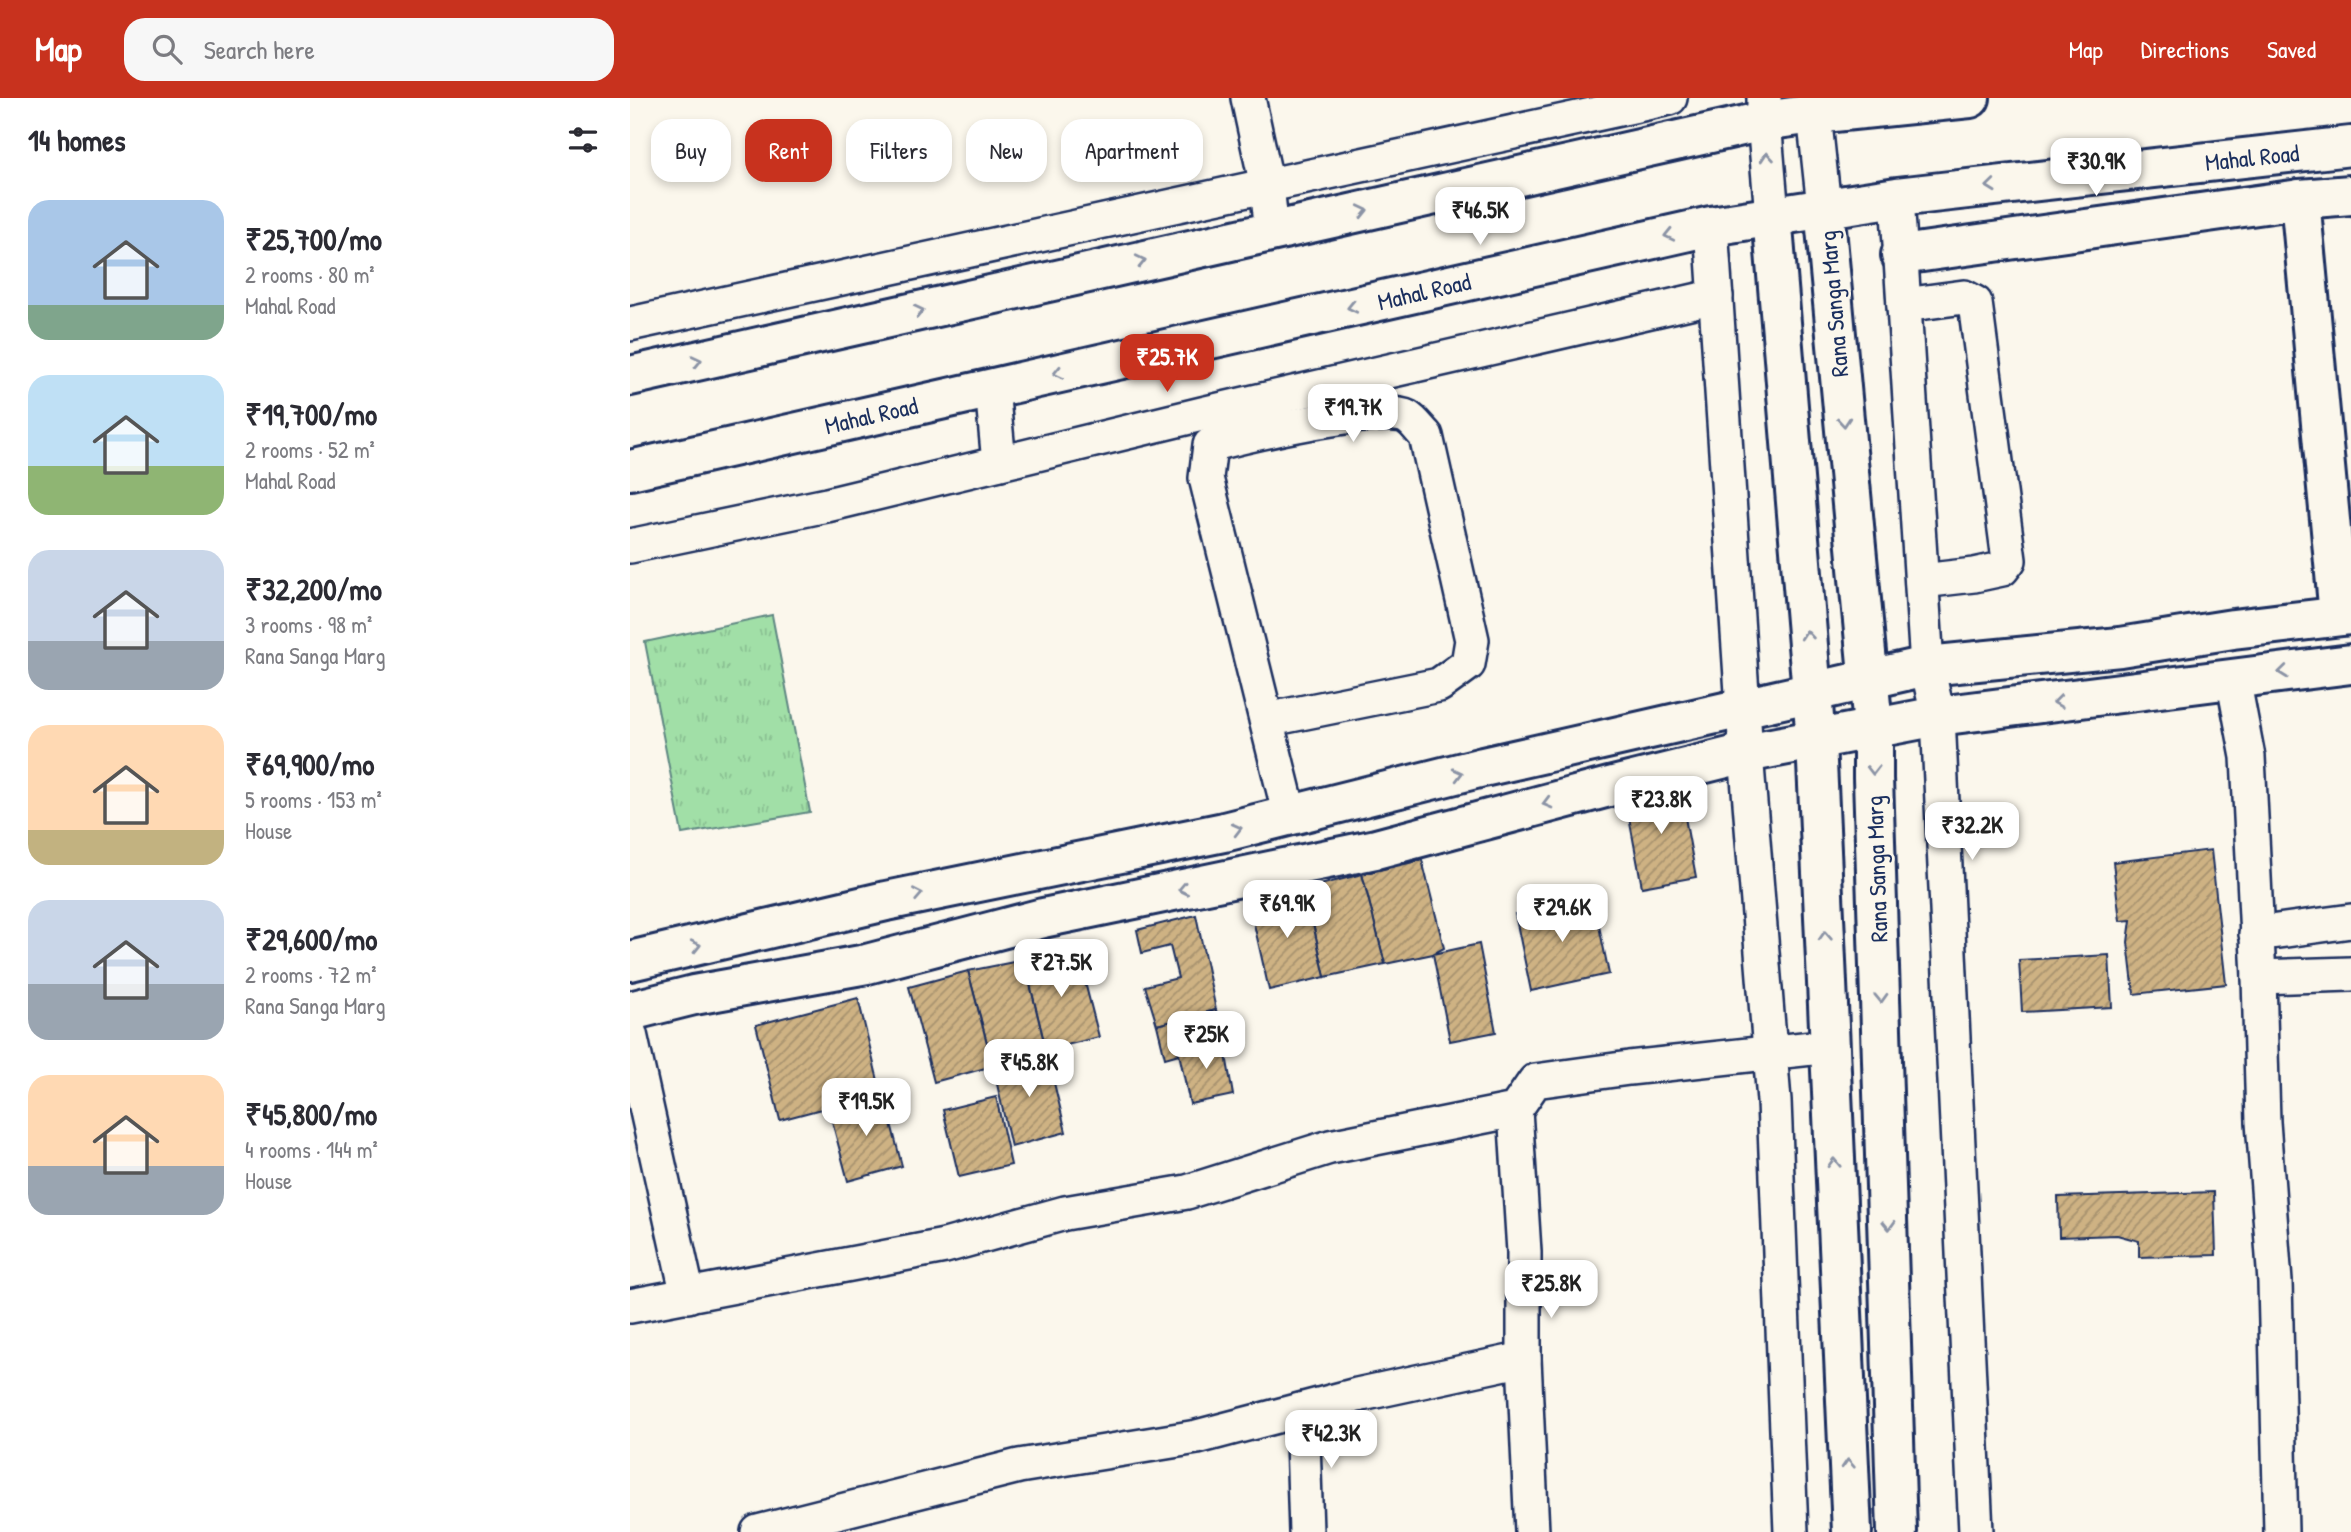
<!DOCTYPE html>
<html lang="en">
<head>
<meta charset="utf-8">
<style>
  body { margin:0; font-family:"Patrick Hand",sans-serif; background:#f7f7f7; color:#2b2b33; height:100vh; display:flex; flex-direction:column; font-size:26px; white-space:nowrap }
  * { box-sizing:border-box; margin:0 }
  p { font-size:23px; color:#7c7c81 }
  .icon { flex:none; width:38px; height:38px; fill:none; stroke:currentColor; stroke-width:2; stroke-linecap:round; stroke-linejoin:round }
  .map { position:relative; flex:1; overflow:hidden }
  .drawer { display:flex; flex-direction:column; background:#fff; width:630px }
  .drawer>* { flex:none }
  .hud { position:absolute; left:21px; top:21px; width:665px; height:63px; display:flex; gap:14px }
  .price { position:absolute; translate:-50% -60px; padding:0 16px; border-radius:14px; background:#fff; color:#222; font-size:23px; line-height:46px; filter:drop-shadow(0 2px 4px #0008) }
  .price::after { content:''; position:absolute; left:50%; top:42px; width:21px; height:16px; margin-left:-10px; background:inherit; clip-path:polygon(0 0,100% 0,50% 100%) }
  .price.selected { background:#c8321e; color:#fff }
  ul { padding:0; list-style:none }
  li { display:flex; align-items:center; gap:21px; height:175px; padding:0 28px }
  li span { display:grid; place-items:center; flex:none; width:196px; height:140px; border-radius:21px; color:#555 }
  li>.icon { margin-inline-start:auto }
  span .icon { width:84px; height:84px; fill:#fffc; stroke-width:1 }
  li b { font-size:30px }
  h2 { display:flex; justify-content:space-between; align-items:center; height:84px; padding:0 28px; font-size:30px }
  .chip { padding:0 24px; border-radius:21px; background:#fff; box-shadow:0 4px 10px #0003; font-size:24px; line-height:63px }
  .chip.selected { background:#c8321e; color:#fff }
  header { display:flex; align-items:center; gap:42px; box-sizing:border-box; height:98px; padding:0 35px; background:#c8321e; color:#fff }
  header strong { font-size:33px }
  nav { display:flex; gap:38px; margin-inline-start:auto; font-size:24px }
  .search { width:490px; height:63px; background:#f7f7f7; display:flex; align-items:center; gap:18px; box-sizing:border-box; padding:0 24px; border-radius:21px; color:#7c7c81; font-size:26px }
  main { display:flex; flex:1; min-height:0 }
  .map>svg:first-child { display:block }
</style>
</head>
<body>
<header>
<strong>Map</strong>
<div class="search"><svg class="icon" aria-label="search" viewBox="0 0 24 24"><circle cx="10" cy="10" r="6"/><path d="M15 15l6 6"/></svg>Search here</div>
<nav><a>Map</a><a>Directions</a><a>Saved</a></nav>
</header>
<main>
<section class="drawer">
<h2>14 homes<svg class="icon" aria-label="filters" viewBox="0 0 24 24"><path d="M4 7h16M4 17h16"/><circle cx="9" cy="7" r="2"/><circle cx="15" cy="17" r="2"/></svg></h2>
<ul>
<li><span style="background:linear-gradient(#a9c7e8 75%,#7fa58c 0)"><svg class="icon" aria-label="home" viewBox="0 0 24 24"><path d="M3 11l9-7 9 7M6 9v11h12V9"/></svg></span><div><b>₹25,700/mo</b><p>2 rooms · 80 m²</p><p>Mahal Road</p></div></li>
<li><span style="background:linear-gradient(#bfe0f5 65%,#8fb573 0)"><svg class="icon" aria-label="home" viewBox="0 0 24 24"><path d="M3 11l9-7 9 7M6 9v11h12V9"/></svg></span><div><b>₹19,700/mo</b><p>2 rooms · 52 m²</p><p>Mahal Road</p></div></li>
<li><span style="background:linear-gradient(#c9d6e8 65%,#9aa5b1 0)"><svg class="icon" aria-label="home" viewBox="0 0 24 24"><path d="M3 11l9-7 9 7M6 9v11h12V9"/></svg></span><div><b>₹32,200/mo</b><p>3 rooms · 98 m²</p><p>Rana Sanga Marg</p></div></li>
<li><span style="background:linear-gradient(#ffd9b3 75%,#c2b280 0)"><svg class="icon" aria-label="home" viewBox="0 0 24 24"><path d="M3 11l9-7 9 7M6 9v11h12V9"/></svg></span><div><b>₹69,900/mo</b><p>5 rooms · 153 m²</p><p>House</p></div></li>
<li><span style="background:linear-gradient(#c9d6e8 60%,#9aa5b1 0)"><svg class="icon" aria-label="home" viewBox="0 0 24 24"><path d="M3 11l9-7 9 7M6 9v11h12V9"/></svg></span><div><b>₹29,600/mo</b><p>2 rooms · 72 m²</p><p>Rana Sanga Marg</p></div></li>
<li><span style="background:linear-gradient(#ffd9b3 65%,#9aa5b1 0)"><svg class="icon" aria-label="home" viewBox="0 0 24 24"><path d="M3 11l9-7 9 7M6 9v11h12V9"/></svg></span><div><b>₹45,800/mo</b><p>4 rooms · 144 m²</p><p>House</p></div></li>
</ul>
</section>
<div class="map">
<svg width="1721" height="1434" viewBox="0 0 1721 1434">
  <defs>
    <pattern id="grass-tufts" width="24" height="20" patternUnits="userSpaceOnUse" patternTransform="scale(1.75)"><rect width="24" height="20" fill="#a1dfa7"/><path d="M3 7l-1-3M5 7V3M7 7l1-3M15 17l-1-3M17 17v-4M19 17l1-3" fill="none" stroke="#8ac092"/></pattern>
    <pattern id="building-hatch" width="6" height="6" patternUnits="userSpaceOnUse" patternTransform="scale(1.75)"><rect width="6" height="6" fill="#ceb283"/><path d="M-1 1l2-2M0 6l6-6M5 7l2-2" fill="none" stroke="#a6916e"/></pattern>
  </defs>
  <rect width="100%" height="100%" fill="#fbf7ec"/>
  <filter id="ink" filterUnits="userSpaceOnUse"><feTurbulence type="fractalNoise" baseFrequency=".0143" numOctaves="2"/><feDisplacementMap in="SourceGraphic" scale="14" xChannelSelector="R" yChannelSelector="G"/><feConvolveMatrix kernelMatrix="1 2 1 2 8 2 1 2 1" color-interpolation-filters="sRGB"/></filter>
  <g filter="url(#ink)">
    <!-- grass -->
    <polygon fill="url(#grass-tufts)" stroke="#5e8782" stroke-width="2" points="142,517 180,714 52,736 15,544"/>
    <!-- building -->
    <g fill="url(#building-hatch)" stroke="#1b2f5e" stroke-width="2">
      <polygon points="1049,687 1066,779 1012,789 995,698"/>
      <polygon points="1581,752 1596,886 1504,896 1498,844 1501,822 1490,823 1483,764"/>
      <polygon points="792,762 814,850 803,856 755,866 732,776"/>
      <polygon points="732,776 755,866 695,879 675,791"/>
      <polygon points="675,791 695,879 639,892 619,804"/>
      <polygon points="963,799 979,876 901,893 885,816"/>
      <polygon points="566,817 586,912 527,927 515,888 548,880 540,848 512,855 507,832"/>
      <polygon points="849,846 866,934 820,943 803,856"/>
      <polygon points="446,849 469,939 416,952 394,862"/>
      <polygon points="1479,857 1482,909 1392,914 1389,862"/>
      <polygon points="394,862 416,952 363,968 338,873"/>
      <polygon points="338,873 363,968 304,984 279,889"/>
      <polygon points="228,900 251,995 150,1022 126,927"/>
      <polygon points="586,912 593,940 548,951 549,956 535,960 527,927"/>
      <polygon points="593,940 603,997 560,1006 548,951"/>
      <polygon points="416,952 436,1034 381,1049 363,968"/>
      <polygon points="254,998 272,1068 218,1083 199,1012"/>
      <polygon points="366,999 381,1067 329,1079 313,1012"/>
      <polygon points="1584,1094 1586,1157 1509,1159 1509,1143 1487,1137 1429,1139 1428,1099"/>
    </g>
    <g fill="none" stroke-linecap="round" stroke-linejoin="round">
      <!-- minor casing -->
      <g stroke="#1b2f5e" stroke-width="38">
        <g id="minor">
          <polyline points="618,0 637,88 642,134"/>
          <polyline points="1134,0 1134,23 1142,117"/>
          <polyline points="1186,0 1184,16 1194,109"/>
          <polyline points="1267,99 1297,568 1308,618 1346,1434"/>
          <polyline points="1081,128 1116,655 1144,1003 1161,1434"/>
          <polyline points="1274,207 1334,199 1345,205 1379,462 1372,471 1344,477 1292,483"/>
          <polyline points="0,226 1040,0"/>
          <polyline points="362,290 369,365"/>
          <polyline points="0,448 197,407 576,315 1086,198"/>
          <polyline points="1603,580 1618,659 1629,879 1633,1024 1645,1184 1651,1434"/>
          <path d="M 636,622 L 809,587 L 838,566 L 842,542 L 796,338 C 790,332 784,323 777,319 C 752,305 613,338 580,347 L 576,380 L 660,718"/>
          <polyline points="1626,836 1721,823"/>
          <polyline points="1629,879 1721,876"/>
          <polyline points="0,936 58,1198"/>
          <polyline points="885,1012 894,1154 894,1261 902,1434"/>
          <polyline points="0,1208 315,1148 435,1115 557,1094 700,1049 885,1012 905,983 999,970 1200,948"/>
          <polyline points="672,1312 676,1434"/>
          <polyline points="128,1434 389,1368 567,1339 727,1297 894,1261"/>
        </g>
      </g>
      <!-- major casing -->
      <g stroke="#1b2f5e" stroke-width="44">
        <g id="major">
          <polyline points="1194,109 1243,629 1243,680 1267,1434"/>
          <polyline points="1142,117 1186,643 1222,1434"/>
          <polyline points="1271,157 1670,101"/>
          <polyline points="0,278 1134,23 1184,16 1340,0"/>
          <polyline points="0,372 1081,128 1267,99 1721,48"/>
          <polyline points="1709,518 1670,101 1721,97"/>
          <polyline points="0,863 256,803 594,734 853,669 1297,568 1490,549 1603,531 1721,517"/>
          <polyline points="0,913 64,897 237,866 413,820 746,751 979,689 1116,655 1308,618 1721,566"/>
        </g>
      </g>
      <!-- minor -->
      <use href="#minor" stroke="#fbf7ec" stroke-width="33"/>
      <!-- major -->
      <use href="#major" stroke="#fbf7ec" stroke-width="38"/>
    </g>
    <!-- one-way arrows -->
    <defs><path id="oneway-chevron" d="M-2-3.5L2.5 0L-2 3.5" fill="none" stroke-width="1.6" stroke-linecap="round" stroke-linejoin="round" transform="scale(1.75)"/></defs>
    <g stroke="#8b93a5">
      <use href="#oneway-chevron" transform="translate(1137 59) rotate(-95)"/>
      <use href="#oneway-chevron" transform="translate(1361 88) rotate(174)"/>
      <use href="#oneway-chevron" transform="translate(733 113) rotate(-13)"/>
      <use href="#oneway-chevron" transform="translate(1039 137) rotate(167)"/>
      <use href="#oneway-chevron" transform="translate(511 163) rotate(-13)"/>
      <use href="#oneway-chevron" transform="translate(722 209) rotate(167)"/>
      <use href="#oneway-chevron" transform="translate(289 213) rotate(-13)"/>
      <use href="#oneway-chevron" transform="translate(67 263) rotate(-13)"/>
      <use href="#oneway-chevron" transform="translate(428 275) rotate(167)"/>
      <use href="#oneway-chevron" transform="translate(1214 324) rotate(85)"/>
      <use href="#oneway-chevron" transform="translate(1177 537) rotate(-95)"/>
      <use href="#oneway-chevron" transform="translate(1653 574) rotate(174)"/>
      <use href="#oneway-chevron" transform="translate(1428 604) rotate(173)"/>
      <use href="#oneway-chevron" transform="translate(1243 672) rotate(90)"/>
      <use href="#oneway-chevron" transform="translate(828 676) rotate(-14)"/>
      <use href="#oneway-chevron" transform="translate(917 705) rotate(165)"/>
      <use href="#oneway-chevron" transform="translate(607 731) rotate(-14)"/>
      <use href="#oneway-chevron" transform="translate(553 791) rotate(168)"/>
      <use href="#oneway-chevron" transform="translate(288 796) rotate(-11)"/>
      <use href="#oneway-chevron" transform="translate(1195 838) rotate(-93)"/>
      <use href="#oneway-chevron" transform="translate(66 848) rotate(-13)"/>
      <use href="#oneway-chevron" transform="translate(1251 900) rotate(88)"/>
      <use href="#oneway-chevron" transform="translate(1204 1065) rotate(-92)"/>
      <use href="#oneway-chevron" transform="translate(1259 1127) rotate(88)"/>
      <use href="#oneway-chevron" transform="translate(1218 1366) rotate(-93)"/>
    </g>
  </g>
  <g text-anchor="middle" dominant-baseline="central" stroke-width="5" stroke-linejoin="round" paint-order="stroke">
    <!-- street labels -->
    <g font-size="24" fill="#1b2f5e" stroke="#fbf7ec">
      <text transform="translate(1622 59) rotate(-6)">Mahal Road</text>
      <text transform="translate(794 193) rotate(-13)">Mahal Road</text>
      <text transform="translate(1203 206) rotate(-95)">Rana Sanga Marg</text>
      <text transform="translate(241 317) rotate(-13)">Mahal Road</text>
      <text transform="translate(1246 771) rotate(-92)">Rana Sanga Marg</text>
    </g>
  </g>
</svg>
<b class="price" style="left:1466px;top:100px">₹30.9K</b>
<b class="price" style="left:850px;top:149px">₹46.5K</b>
<b class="price selected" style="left:537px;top:296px">₹25.7K</b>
<b class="price" style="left:723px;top:346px">₹19.7K</b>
<b class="price" style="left:1031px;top:738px">₹23.8K</b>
<b class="price" style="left:1342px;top:764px">₹32.2K</b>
<b class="price" style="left:657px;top:842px">₹69.9K</b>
<b class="price" style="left:932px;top:846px">₹29.6K</b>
<b class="price" style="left:431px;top:901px">₹27.5K</b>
<b class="price" style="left:576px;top:973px">₹25K</b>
<b class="price" style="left:399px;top:1001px">₹45.8K</b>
<b class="price" style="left:236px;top:1040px">₹19.5K</b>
<b class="price" style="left:921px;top:1222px">₹25.8K</b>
<b class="price" style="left:701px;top:1372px">₹42.3K</b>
<div class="hud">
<a class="chip">Buy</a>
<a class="chip selected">Rent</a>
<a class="chip">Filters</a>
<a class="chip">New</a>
<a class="chip">Apartment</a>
</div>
</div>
</main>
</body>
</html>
